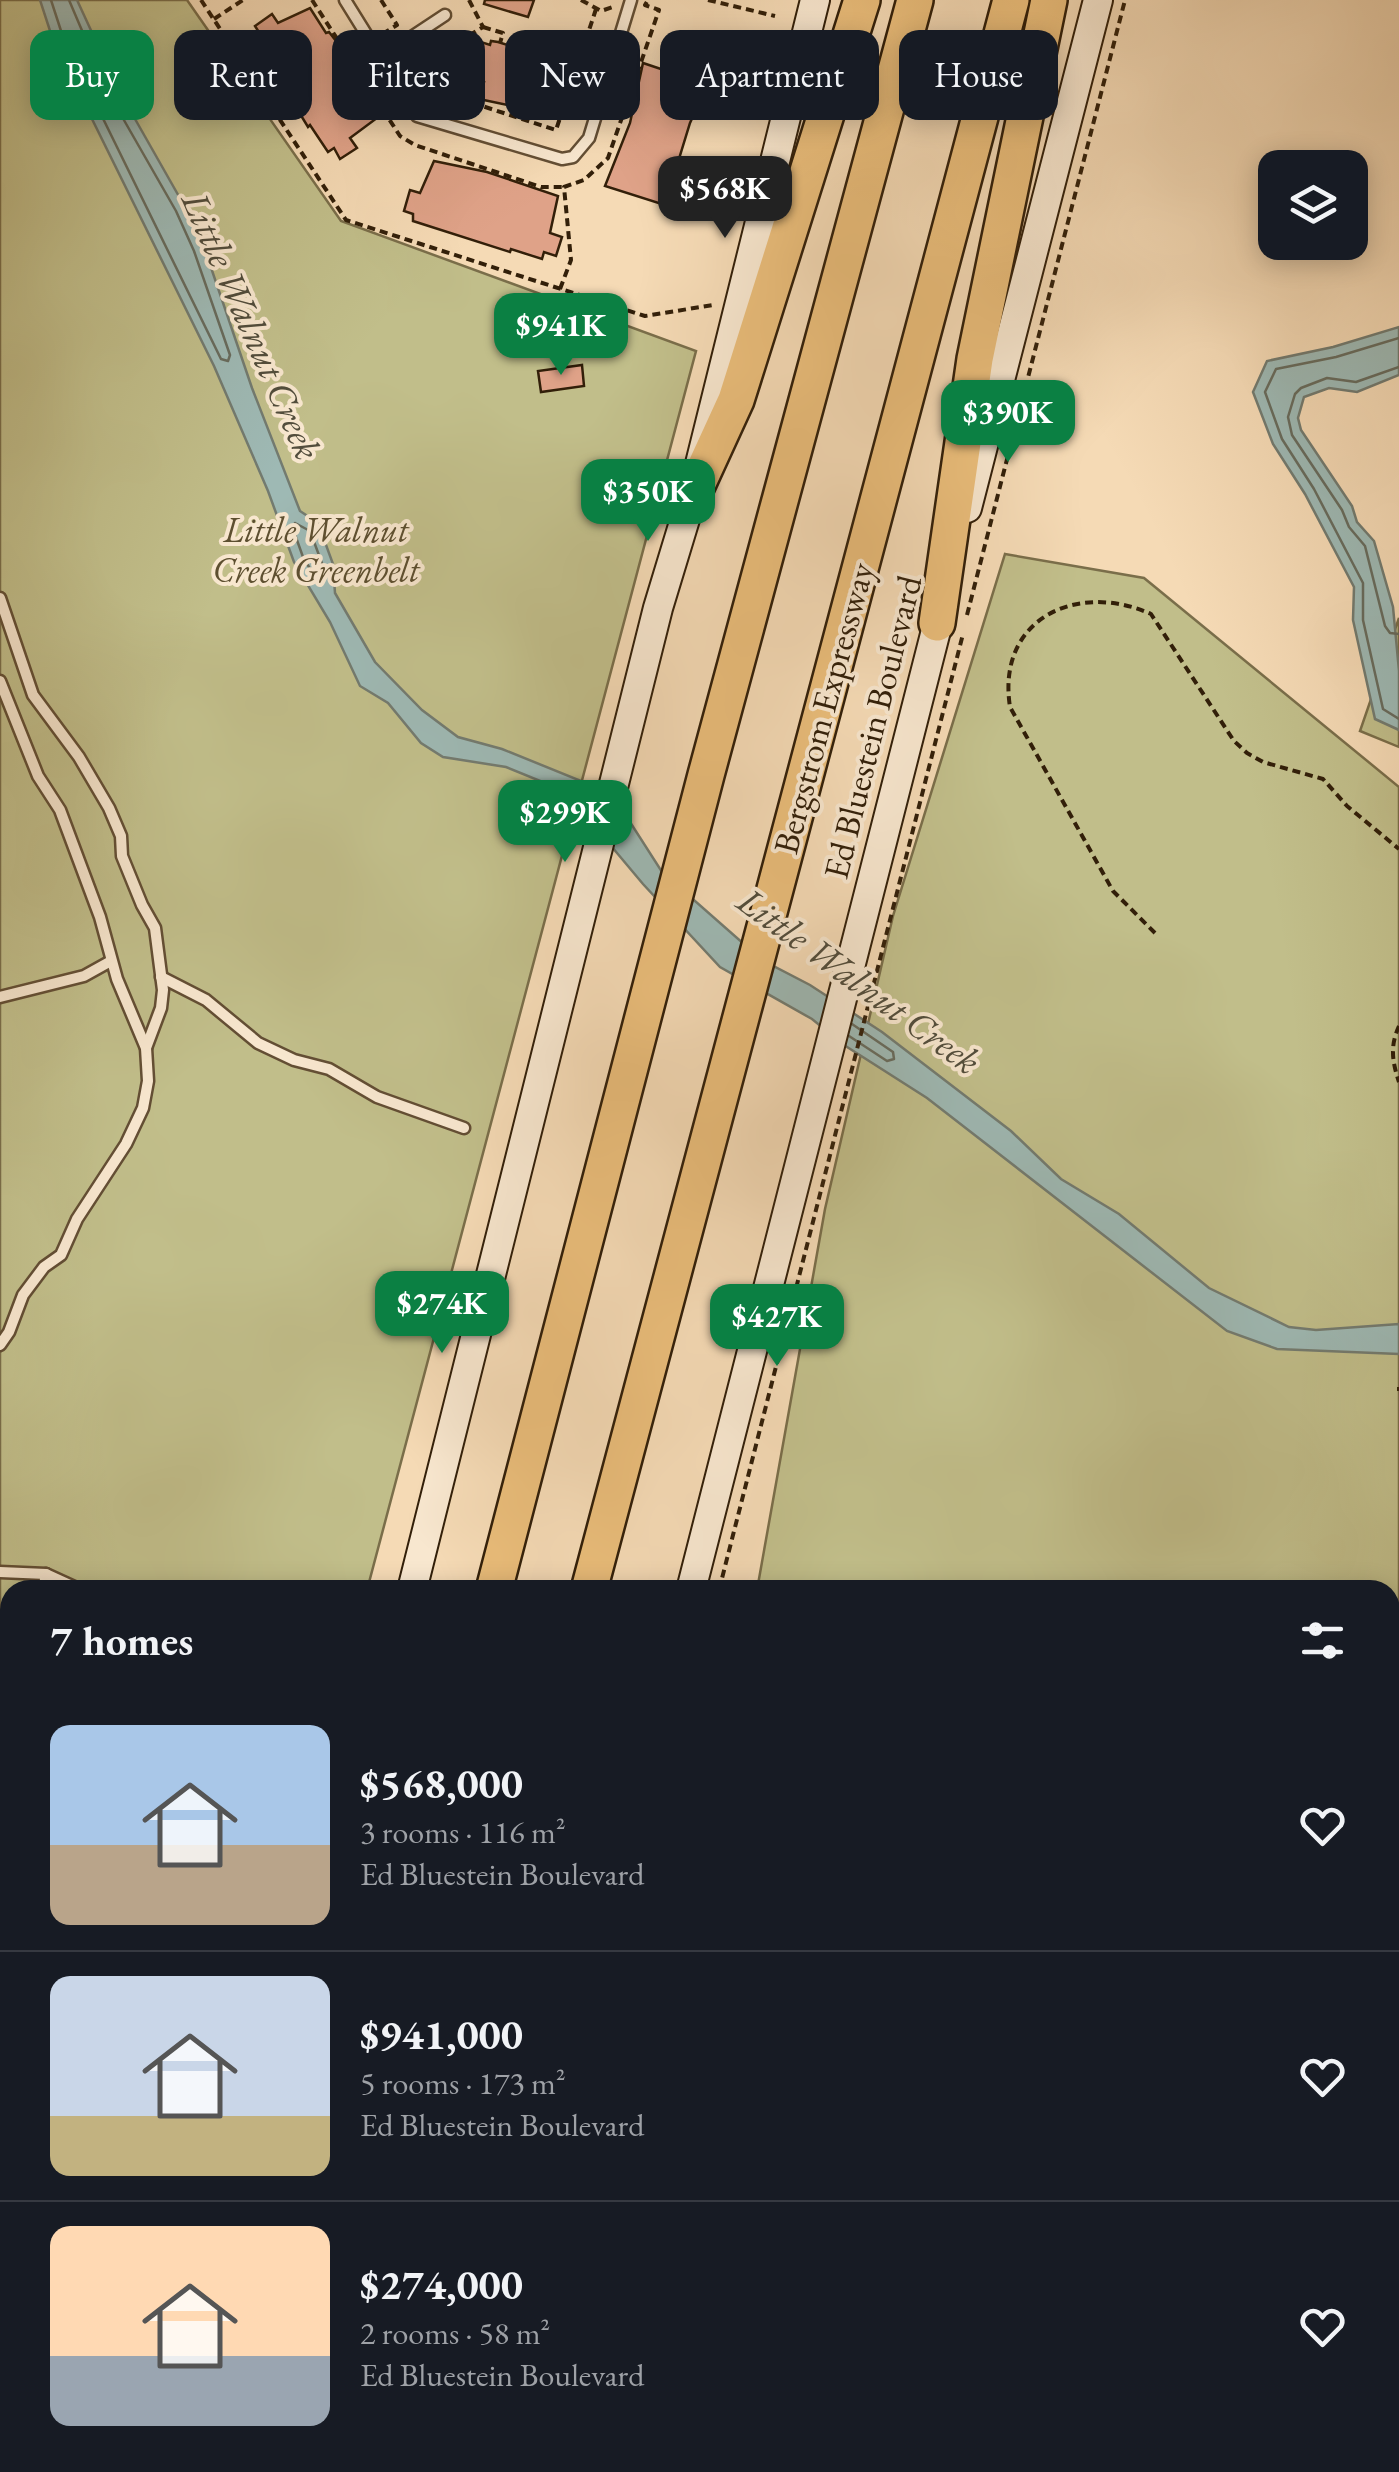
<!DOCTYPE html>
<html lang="en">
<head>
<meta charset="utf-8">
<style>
  body { margin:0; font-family:"EB Garamond",serif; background:#20242c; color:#f1f3f6; height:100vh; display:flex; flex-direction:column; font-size:38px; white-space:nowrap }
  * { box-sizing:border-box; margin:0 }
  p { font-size:32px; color:#9ea1a6 }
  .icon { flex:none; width:55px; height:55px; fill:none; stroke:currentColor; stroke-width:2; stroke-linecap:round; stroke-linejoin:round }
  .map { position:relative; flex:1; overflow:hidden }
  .details { position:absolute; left:0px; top:1580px; width:1400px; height:892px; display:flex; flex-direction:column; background:#171b24; border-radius:30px 30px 0 0; box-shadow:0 5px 25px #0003 }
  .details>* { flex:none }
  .top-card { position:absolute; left:30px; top:30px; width:1340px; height:90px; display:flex; gap:20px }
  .buttons { position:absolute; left:1258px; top:150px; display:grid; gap:20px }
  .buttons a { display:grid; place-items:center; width:110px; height:110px; border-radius:20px; background:#171b24; box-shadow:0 5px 25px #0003; font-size:50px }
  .price { position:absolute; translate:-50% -85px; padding:0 22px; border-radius:20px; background:#0b8043; color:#fff; font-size:32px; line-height:65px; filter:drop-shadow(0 2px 5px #0008) }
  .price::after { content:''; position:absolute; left:50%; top:60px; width:30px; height:22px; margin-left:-15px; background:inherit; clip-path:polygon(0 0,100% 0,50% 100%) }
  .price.selected { background:#222; color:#fff }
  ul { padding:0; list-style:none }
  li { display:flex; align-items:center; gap:30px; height:250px; padding:0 50px }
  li+li { border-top:2px solid #363941 }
  li span { display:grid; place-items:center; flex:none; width:280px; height:200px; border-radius:20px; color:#555 }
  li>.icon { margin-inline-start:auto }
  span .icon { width:120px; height:120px; fill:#fffc; stroke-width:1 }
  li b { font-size:42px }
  h2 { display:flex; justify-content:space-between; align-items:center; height:120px; padding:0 50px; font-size:42px }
  .chip { padding:0 35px; border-radius:20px; background:#171b24; box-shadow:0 5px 25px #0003; font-size:35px; line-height:90px }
  .chip.selected { background:#0b8043; color:#fff }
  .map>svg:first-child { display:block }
</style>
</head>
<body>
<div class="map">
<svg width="1399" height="2472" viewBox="0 0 1399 2472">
  <rect width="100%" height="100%" fill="#f5dab5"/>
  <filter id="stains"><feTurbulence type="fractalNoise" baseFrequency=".002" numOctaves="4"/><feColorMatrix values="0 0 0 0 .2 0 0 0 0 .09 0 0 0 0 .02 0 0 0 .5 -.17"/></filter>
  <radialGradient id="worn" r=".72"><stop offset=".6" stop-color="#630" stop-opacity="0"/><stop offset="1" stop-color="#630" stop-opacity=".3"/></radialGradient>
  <!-- green -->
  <g fill="#c1be8a" stroke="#7a6e4a" stroke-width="2.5">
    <polygon points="0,0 187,0 341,221 696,351 367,1590 10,1590 10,2009 0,2028"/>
    <polygon points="1005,554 1144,578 1399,787 1399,2447 1390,2438 1390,1590 757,1590 825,1209 893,916"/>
    <polygon points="1399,618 1399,747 1360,731"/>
  </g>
  <!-- water -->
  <g fill="#9eb9b4" stroke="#737b70" stroke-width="2.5">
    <polygon points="40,0 77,0 118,89 185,207 204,247 252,388 300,511 318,523 333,564 335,593 375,662 422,710 458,737 502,749 596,787 623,811 662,872 762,960 810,985 882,1032 1011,1131 1061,1179 1119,1214 1209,1288 1289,1327 1316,1330 1399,1324 1399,1354 1277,1349 1227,1331 927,1098 844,1045 812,1019 720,967 643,884 565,791 506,767 443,757 421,743 388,703 360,686 330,622 294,562 268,491 214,366 53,40"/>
    <polygon points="1399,327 1399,375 1357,392 1329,388 1304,397 1298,418 1301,430 1352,506 1357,522 1374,541 1393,607 1399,671 1399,730 1375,719 1353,620 1354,587 1305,494 1273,444 1253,392 1267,361 1333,347"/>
  </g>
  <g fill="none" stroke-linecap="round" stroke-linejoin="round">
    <!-- shore -->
    <g stroke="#686c5e" stroke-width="2.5">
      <polyline points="51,0 63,37 221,359 228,361 230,355 194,251 176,211 109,94 69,0"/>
      <polyline points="1399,338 1336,357 1276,369 1265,392 1282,439 1314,489 1363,583 1363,620 1383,709 1399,719"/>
      <polyline points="1399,367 1356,382 1327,378 1301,388 1295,394 1288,417 1292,435 1342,510 1349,527 1365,546 1385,626 1390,633 1399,634"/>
      <polygon points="295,523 310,531 323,566 321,578 315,577 303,557 293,529"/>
      <polyline points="849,1036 887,1061 894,1059 893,1052 852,1024"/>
    </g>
  </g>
  <!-- building -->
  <g fill="#dfa288" stroke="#321f09" stroke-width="2.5">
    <polygon points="485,0 534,0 528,17 484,4"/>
    <polygon points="310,8 326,33 329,32 343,50 381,115 350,138 357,148 340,159 334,148 328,152 310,125 308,127 255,40 260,34 255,26 272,14 278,23"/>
    <polygon points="519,40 545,48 543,52 556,55 550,72 569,78 556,115 479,99 484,82 464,76 472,49 476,50 478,41 490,45 491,41 498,42 517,48"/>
    <polygon points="643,63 709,85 703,106 698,105 690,123 671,185 677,187 671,207 605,186 630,123"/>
    <polygon points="434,161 487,172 558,196 550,233 562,237 556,256 544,252 542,259 511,249 510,252 413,221 413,214 404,211 410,190 420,193"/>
    <polygon points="582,365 584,386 541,392 538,371"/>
  </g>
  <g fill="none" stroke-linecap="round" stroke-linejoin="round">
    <!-- lane casing -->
    <g stroke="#634e34" stroke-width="15">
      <g id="lane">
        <polyline points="345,0 417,116 562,159 573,157 589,138 631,0"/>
        <polyline points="380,58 445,15"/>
        <polyline points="0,598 33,695 79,757 109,808 121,836 122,856 142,905 155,928 163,990 161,1008 146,1048"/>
        <polyline points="0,681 38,776 60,810 100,917 117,979 146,1048 148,1081 143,1108 126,1144 77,1219 61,1255 44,1267 23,1295 9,1332 0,1345"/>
        <polyline points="161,977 206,1000 258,1043 294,1060 329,1069 377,1097 464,1128"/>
        <polyline points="0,997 84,976 111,961"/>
        <polyline points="0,1572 46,1574 43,1590"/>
        <polyline points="46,1574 81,1590"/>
        <polyline points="0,1960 10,1940"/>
        <polyline points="0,2281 10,2262"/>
        <polyline points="0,2334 10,2344"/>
        <polyline points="0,2437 10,2435"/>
        <polyline points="134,2462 156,2472"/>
        <polyline points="641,2462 660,2470 674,2462"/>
        <polyline points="97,2472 99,2462"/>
      </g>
    </g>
    <!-- secondary casing -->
    <g stroke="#321f09" stroke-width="32">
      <g id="secondary">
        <polyline points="967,508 1098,0"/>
        <polyline points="412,1590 658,608 692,496 815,0"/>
        <polyline points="691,1590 943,603"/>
        <polyline points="0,2150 10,2154"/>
        <polyline points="0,2182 10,2186"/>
        <polyline points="189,2472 192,2462"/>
        <polyline points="482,2472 484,2462"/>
      </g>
    </g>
    <!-- highway casing -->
    <g stroke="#321f09" stroke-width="40">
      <g id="highway">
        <polyline points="692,496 736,400 862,0"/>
        <polyline points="937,623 975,359 1049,0"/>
        <polyline points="494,1590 706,775 915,0"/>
        <polyline points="589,1590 1011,0"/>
        <polyline points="283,2472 285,2462"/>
        <polyline points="374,2472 376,2462"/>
      </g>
    </g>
    <!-- path -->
    <g stroke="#321f09" stroke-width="4" stroke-dasharray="8 5" stroke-linecap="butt">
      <polyline points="201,0 346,220 645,316 713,305"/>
      <polyline points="312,0 400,136 415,145 541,187 564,187"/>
      <polyline points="381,0 397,25 384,33"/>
      <polyline points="469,0 483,27 422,65 439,92 556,130 596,9"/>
      <polyline points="581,0 601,11 613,7"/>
      <polyline points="708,0 775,16"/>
      <polyline points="214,19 243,0"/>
      <polyline points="483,27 503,33 500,43"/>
      <polyline points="560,289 571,260 564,187 584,180 608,158 659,10 645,5 648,0"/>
      <polyline points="967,615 1125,0"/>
      <path d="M 1155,933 L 1113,891 L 1010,707 C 996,618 1078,581 1151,614 L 1234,741 L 1247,753 L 1263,762 L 1323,779 L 1347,806 L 1399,849"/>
      <path d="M 1399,1026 C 1390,1046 1392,1061 1399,1082"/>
      <polyline points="1397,1389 1399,1389"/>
      <polyline points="719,1590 963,634"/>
      <polyline points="1390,2144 1399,2146"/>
      <polyline points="1390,2295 1399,2302"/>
      <polyline points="1354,2462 1363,2472"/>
      <polyline points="522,2472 524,2462"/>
      <polyline points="541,2472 543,2462"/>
      <polyline points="566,2472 568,2462"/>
      <polyline points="973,2472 977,2462"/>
    </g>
    <!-- lane -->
    <use href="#lane" stroke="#f8e7cf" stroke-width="10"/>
    <!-- secondary -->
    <use href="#secondary" stroke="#f8e7cf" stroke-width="28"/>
    <!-- highway -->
    <use href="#highway" stroke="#eabd7a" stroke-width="35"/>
  </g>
  <g text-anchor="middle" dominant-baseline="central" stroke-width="8" stroke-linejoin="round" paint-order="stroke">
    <!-- park labels -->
    <g font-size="35" font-style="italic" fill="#5d4f30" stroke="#f8e7cf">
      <text x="316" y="529">Little Walnut<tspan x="316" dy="40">Creek Greenbelt</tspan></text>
    </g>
    <!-- street labels -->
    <g font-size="35" fill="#321f09" stroke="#f8e7cf">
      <text transform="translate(823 708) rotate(-75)">Bergstrom Expressway</text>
      <text transform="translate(872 727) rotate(-76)">Ed Bluestein Boulevard</text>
    </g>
    <!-- water labels -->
    <g font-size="38" font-style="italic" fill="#524d3c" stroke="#f8e7cf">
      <text transform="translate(252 325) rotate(66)">Little Walnut Creek</text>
      <text transform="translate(859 980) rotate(36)">Little Walnut Creek</text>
    </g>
  </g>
  <rect width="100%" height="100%" filter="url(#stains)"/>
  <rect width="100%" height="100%" fill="url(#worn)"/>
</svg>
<div class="buttons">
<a><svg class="icon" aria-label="layers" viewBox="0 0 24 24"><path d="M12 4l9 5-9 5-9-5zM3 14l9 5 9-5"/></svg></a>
</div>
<b class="price selected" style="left:725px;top:241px">$568K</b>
<b class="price" style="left:561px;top:378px">$941K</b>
<b class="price" style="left:1008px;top:465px">$390K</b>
<b class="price" style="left:648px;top:544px">$350K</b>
<b class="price" style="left:565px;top:865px">$299K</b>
<b class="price" style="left:442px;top:1356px">$274K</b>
<b class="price" style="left:777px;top:1369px">$427K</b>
<div class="top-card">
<a class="chip selected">Buy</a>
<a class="chip">Rent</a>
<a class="chip">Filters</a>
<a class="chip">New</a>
<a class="chip">Apartment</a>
<a class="chip">House</a>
</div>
<section class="details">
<h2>7 homes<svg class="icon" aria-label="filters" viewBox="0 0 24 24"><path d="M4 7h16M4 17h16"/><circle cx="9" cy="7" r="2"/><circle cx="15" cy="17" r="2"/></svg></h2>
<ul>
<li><span style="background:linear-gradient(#a9c7e8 60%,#b9a48a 0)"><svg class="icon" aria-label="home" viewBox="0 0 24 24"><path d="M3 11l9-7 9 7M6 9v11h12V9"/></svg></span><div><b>$568,000</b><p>3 rooms · 116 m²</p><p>Ed Bluestein Boulevard</p></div><svg class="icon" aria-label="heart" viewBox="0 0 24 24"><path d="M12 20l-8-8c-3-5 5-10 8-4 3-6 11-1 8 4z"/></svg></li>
<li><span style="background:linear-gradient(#c9d6e8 70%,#c2b280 0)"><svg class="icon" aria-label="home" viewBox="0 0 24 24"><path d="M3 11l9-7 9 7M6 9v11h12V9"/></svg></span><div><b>$941,000</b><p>5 rooms · 173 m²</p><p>Ed Bluestein Boulevard</p></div><svg class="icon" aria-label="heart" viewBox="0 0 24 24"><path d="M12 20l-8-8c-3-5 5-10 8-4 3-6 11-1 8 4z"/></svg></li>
<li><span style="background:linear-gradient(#ffd9b3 65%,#9aa5b1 0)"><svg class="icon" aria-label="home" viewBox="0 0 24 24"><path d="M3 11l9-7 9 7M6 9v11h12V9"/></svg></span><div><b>$274,000</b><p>2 rooms · 58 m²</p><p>Ed Bluestein Boulevard</p></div><svg class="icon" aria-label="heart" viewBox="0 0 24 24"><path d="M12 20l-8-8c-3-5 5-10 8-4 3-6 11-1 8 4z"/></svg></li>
</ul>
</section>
</div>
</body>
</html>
